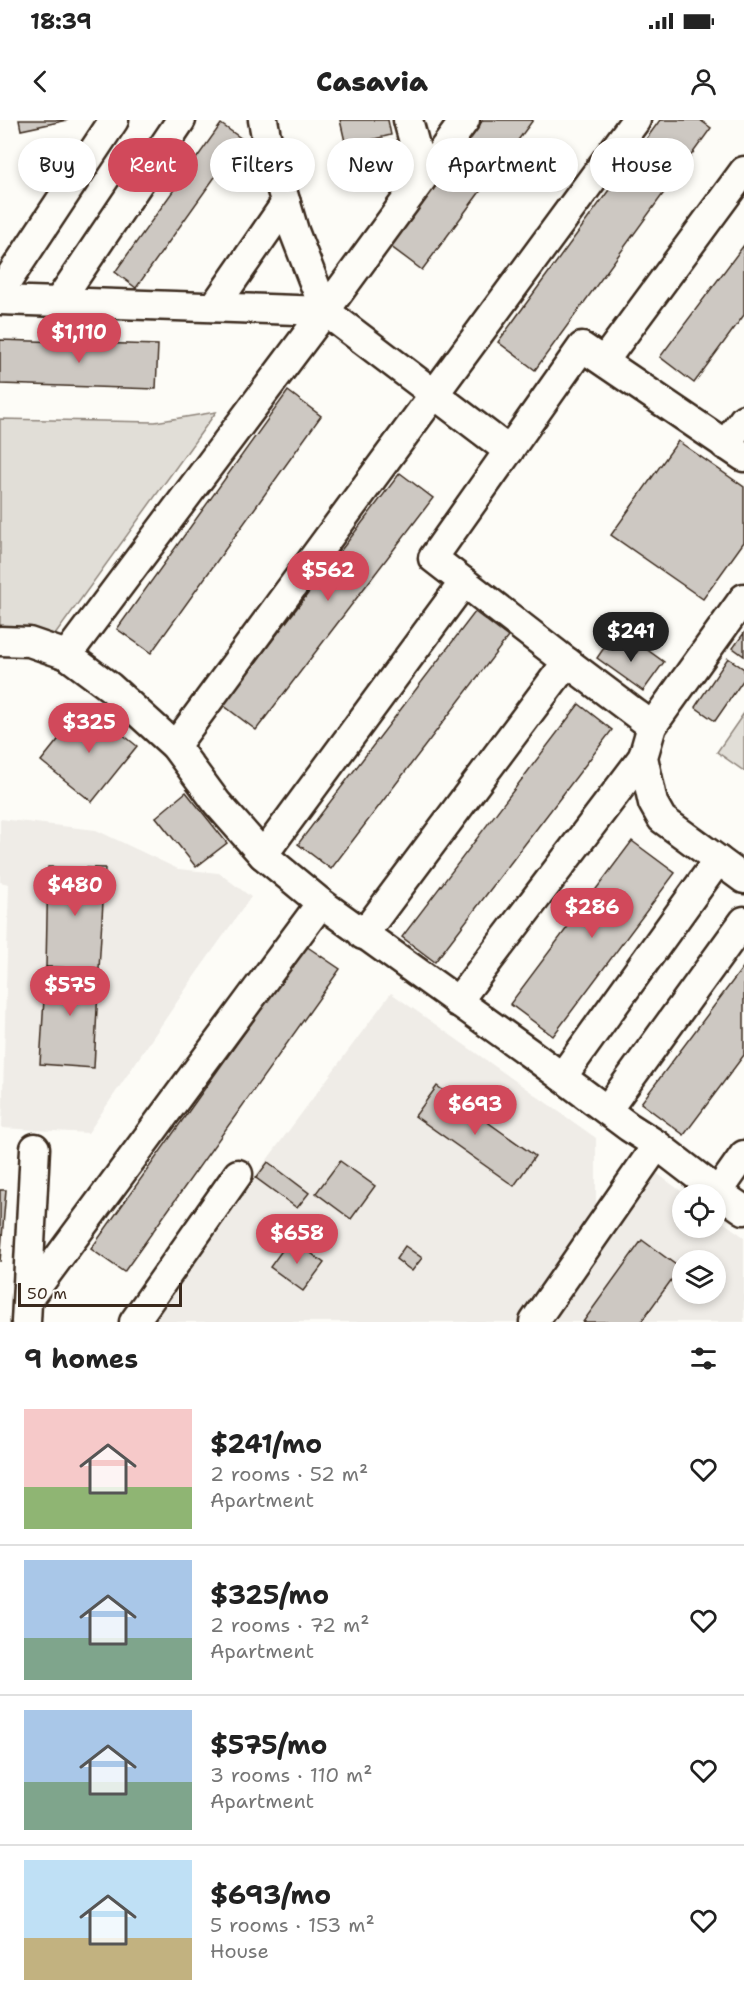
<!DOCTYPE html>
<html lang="en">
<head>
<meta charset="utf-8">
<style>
  body { margin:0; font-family:"Shantell Sans",sans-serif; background:#f6f6f6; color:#222; height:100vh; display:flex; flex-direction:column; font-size:22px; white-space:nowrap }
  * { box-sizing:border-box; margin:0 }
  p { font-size:20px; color:#767676 }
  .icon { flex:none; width:33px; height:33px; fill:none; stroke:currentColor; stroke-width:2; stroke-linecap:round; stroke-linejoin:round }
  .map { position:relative; height:1202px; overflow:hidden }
  .details { display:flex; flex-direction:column; background:#fff; flex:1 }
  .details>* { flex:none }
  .top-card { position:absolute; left:18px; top:18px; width:708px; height:54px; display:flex; gap:12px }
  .buttons { position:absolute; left:672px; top:1064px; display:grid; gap:12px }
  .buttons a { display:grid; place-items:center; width:54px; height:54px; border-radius:50%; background:#fff; box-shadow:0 3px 9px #0003; font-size:30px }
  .scale { position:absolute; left:18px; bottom:15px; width:164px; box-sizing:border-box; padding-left:6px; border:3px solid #3b2a1e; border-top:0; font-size:16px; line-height:21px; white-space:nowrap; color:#3b2a1e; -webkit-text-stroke:4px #fdfcf7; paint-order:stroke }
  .price { position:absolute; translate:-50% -51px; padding:0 14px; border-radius:21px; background:#d1495b; color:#fff; font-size:20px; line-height:39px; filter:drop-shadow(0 2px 3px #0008) }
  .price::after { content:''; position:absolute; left:50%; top:36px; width:18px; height:14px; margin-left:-9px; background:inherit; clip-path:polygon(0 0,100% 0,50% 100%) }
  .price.current { background:#222; color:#fff }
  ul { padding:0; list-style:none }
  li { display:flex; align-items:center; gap:18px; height:150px; padding:0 24px }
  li+li { border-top:2px solid #e0e0e0 }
  li span { display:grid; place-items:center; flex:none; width:168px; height:120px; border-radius:0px; color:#555 }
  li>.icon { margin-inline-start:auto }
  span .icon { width:72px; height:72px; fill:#fffc; stroke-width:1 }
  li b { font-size:26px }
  h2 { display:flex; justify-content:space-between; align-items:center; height:72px; padding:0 24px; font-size:26px }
  .chip { padding:0 21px; border-radius:27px; background:#fff; box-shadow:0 3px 9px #0003; font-size:21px; line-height:54px }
  .chip.current { background:#d1495b; color:#fff }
  .status { display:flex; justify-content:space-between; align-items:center; height:42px; padding:0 30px; background:#fff; direction:ltr }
  .status svg { height:16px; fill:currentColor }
  header { display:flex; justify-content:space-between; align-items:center; height:78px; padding:0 24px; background:#fff; font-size:27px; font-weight:800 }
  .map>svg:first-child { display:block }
</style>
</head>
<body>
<div class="status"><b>18:39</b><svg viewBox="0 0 49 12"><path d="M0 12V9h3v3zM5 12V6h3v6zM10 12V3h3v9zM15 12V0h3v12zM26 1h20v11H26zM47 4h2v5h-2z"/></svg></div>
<header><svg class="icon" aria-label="back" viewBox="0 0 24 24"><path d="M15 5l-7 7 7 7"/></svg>Casavia<svg class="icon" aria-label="person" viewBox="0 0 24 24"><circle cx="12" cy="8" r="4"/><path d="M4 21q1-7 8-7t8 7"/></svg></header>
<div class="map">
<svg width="744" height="1202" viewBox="0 0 744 1202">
  <rect width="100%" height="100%" fill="#fdfcf7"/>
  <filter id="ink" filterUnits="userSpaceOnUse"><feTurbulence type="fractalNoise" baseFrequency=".0167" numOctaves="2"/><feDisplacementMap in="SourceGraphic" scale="12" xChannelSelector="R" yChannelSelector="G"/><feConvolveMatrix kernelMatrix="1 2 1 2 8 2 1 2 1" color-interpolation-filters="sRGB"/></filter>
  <g filter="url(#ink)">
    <!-- built -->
    <g fill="#efece7" fill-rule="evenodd">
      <polygon points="0,699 96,710 178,749 219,753 251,777 196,854 88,1013 2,1008 9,764 0,762"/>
      <polygon points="391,873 596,1018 596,1085 517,1202 154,1202 252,1060"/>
      <path d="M 655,1052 L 685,1074 L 682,1074 L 682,1107 L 716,1107 L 716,1097 L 744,1117 L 744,1202 L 551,1202 ZM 682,1140 L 716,1140 L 716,1173 L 682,1173 Z"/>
    </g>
    <!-- green -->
    <g fill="#e1ded7" stroke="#8e847a" stroke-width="1.5">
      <polygon points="216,292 42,533 0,523 0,299 155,302"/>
      <polygon points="744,593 744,651 717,632"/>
    </g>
    <!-- building -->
    <g fill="#cdc8c2" stroke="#3b2a1e" stroke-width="1.5">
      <polygon points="19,0 68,0 21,10"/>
      <polygon points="340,0 388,0 391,15 346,26"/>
      <polygon points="483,0 533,0 422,150 390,126"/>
      <polygon points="660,0 700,0 711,8 535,250 498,222"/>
      <polygon points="221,4 242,19 136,168 115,152"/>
      <polygon points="744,125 744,195 694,263 660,237"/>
      <polygon points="0,220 158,225 156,269 0,264"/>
      <polygon points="288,271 321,296 151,533 117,509"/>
      <polygon points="678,321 744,367 744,422 703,479 611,415"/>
      <polygon points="400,353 433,378 256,610 223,585"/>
      <polygon points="475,492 508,517 331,749 298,724"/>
      <polygon points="744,513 744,536 733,528"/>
      <polygon points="612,516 636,533 642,526 664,542 643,571 597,538"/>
      <polygon points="728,538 744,549 744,559 715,601 695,587"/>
      <polygon points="579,584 612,610 435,842 402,817"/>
      <polygon points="86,585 137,626 92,682 41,641"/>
      <polygon points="186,672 227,723 196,747 156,697"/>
      <polygon points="632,721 675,753 553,916 510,884"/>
      <polygon points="48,747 105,748 99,849 46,847"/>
      <polygon points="306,826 340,849 124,1152 91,1129"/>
      <polygon points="744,846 744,935 684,1015 641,983"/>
      <polygon points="46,847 99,849 94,948 40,944"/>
      <polygon points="437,966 535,1036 514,1066 415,996"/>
      <polygon points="340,1041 375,1066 351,1099 316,1073"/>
      <polygon points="268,1042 309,1073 297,1088 256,1058"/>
      <polygon points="0,1070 6,1070 0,1142"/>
      <polygon points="291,1118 324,1143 303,1171 270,1147"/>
      <polygon points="642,1120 680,1148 641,1202 583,1202"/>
      <polygon points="405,1126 422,1138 412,1151 396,1139"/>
    </g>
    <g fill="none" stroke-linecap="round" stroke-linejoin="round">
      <!-- minor casing -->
      <g stroke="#3b2a1e" stroke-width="33">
        <g id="minor">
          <polyline points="263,0 266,16 294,111 325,191 509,331"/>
          <polyline points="408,0 423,55"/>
          <polyline points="0,172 114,0"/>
          <polyline points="0,180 325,191"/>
          <polyline points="59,181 181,0"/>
          <polyline points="214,187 286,83"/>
          <polyline points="604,241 744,51"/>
          <polyline points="725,325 744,299"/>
          <polyline points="744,478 652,606 643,637 653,683 662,699 744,759"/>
          <polyline points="0,521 29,522 67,535 110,567 175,626 217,683 263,735 321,783 531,934 629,1007 657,1025 718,1072 744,1035"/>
          <polyline points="67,535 325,191 465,0"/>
          <polyline points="567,542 652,606"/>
          <polyline points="175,626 636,0"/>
          <polyline points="263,735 464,462"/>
          <polyline points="363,815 567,542 433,438 582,227 744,337"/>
          <polyline points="457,882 643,637"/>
          <polyline points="562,957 718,740"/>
          <polyline points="607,990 744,801"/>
          <polyline points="718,1072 744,1090"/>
          <polyline points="28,1179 321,783"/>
          <polyline points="26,1202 35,1028"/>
          <polyline points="134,1202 238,1054"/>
          <polyline points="534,1202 657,1025"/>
        </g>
      </g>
      <!-- minor -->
      <use href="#minor" stroke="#fdfcf7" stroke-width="28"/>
    </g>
  </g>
</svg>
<div class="buttons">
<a><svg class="icon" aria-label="locate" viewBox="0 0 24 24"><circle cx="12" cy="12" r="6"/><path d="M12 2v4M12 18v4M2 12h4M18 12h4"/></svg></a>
<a><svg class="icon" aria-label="layers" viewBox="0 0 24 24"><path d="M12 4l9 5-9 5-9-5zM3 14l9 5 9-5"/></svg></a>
</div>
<div class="scale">50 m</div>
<b class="price" style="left:79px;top:244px">$1,110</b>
<b class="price" style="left:328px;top:482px">$562</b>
<b class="price current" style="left:631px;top:543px">$241</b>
<b class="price" style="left:89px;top:634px">$325</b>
<b class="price" style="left:75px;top:797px">$480</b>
<b class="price" style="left:592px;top:819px">$286</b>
<b class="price" style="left:70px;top:897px">$575</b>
<b class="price" style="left:475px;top:1016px">$693</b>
<b class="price" style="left:297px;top:1145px">$658</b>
<div class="top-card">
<a class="chip">Buy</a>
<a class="chip current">Rent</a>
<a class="chip">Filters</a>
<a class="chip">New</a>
<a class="chip">Apartment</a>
<a class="chip">House</a>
</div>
</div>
<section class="details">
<h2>9 homes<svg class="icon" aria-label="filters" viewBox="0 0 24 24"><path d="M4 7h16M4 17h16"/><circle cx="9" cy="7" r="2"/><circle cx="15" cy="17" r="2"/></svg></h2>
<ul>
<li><span style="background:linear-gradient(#f6c9c9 65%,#8fb573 0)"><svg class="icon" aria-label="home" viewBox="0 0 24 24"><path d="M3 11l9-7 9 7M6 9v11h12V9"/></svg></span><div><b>$241/mo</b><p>2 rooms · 52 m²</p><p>Apartment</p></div><svg class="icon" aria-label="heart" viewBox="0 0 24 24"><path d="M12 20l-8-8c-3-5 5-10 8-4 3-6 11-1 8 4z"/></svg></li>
<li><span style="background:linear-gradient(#a9c7e8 65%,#7fa58c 0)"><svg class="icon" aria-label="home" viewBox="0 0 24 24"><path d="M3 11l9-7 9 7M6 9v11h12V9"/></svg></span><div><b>$325/mo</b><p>2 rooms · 72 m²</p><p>Apartment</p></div><svg class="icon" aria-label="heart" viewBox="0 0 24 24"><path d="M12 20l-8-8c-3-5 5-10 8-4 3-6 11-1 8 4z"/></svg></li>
<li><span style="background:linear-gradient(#a9c7e8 60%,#7fa58c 0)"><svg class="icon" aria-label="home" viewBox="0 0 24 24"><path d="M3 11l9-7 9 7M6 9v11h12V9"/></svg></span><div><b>$575/mo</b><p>3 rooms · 110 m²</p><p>Apartment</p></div><svg class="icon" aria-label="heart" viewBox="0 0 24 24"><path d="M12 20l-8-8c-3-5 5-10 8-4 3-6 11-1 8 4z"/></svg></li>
<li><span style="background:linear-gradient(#bfe0f5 65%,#c2b280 0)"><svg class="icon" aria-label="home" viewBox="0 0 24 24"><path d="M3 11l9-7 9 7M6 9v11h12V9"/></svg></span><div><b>$693/mo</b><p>5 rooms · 153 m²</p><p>House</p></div><svg class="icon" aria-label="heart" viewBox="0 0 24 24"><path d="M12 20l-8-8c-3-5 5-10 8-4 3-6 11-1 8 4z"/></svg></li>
</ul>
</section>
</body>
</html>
